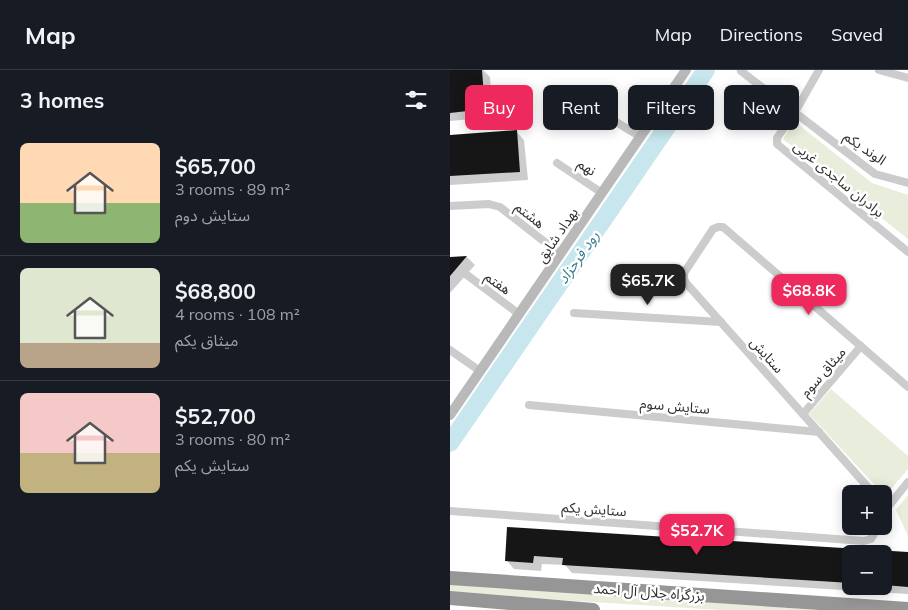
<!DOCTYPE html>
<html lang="en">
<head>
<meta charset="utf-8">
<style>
  body { margin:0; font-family:Mulish,"Noto Sans Arabic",sans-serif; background:#20242c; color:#f1f3f6; height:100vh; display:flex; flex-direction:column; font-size:19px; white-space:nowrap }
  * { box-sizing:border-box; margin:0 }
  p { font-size:16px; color:#9ea1a6 }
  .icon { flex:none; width:28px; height:28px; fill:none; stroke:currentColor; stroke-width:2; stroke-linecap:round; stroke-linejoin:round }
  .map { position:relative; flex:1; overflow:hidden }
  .drawer { display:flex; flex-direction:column; background:#171b24; width:450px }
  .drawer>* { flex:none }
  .top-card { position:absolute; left:15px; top:15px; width:368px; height:45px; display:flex; gap:10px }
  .tools { position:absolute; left:392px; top:415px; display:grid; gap:10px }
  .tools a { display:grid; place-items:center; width:50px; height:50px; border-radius:8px; background:#171b24; box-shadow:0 2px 12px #0003; font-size:25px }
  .price { position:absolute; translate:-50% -42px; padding:0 11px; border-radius:10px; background:#ee295d; color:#fff; font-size:16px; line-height:32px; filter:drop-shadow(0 1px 2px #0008) }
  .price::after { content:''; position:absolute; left:50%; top:30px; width:15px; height:11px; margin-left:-8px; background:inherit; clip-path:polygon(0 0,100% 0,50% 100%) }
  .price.current { background:#222; color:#fff }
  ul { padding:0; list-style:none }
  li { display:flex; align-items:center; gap:15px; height:125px; padding:0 20px }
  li+li { border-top:1px solid #363941 }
  li span { display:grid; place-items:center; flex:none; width:140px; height:100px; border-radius:8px; color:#555 }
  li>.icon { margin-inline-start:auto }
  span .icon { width:60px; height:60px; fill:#fffc; stroke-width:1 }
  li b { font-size:21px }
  h2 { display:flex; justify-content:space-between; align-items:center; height:60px; padding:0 20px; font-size:21px }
  .chip { padding:0 18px; border-radius:8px; background:#171b24; box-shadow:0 2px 12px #0003; font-size:18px; line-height:45px }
  .chip.current { background:#ee295d; color:#fff }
  header { display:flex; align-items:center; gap:30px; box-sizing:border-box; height:70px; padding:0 25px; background:#171b24; border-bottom:1px solid #363941 }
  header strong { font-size:24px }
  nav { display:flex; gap:28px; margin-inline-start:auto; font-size:18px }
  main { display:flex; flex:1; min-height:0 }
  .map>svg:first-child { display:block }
</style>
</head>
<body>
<header>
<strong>Map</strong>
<nav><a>Map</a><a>Directions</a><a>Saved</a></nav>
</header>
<main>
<section class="drawer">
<h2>3 homes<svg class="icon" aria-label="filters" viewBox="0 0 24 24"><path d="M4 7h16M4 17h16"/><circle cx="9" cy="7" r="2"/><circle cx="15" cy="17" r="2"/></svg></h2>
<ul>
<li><span style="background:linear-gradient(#ffd9b3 60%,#8fb573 0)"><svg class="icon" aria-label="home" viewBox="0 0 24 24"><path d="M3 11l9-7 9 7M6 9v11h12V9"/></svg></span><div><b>$65,700</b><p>3 rooms · 89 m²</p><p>ستایش دوم</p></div></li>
<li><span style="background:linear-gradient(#dfe7d0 75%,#b9a48a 0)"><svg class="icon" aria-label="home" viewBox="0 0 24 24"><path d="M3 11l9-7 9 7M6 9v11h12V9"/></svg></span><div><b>$68,800</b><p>4 rooms · 108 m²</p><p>میثاق یکم</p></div></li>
<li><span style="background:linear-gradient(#f6c9c9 60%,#c2b280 0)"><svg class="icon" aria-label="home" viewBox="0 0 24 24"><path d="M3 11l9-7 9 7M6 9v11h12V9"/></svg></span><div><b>$52,700</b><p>3 rooms · 80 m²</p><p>ستایش یکم</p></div></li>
</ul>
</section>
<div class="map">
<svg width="458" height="540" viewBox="0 0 458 540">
  <rect width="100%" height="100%" fill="#fff"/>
  <!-- green -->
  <g fill="#e8eddc">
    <polygon points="344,51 422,113 458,125 458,169 333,69"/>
    <polygon points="381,319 458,386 458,399 435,426 359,344"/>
    <polygon points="458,425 458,466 446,440"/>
    <polygon points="0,514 366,540 271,540 0,523"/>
  </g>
  <!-- shadow -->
  <g fill="#0003" fill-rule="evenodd">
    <polygon points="0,0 33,0 40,7 43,47 0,51"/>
    <polygon points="66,61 74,70 78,110 0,115 0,66"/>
    <polygon points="17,187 25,195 0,223 0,189"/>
    <path d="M 58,458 L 458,483 L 458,524 L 122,503 L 115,495 L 92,494 L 91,501 L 64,499 L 56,490 ZM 401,484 L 434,484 L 434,516 L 401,516 Z"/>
  </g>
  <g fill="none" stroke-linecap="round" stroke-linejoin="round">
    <!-- river -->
    <polyline stroke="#c7e6ed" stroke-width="18" points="0,373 256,0"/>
  </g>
  <!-- building -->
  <g fill="#161616">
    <polygon points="0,0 32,0 35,39 0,43"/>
    <polygon points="67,60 70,102 0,106 0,65"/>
    <polygon points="17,186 0,206 0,187"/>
    <polygon points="57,457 458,482 458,517 434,515 434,484 401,484 401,513 112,495 113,488 84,486 83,493 55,491"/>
  </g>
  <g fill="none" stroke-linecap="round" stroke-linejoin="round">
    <!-- street -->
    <g stroke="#ccc" stroke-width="8">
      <polyline points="369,0 345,42 327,68 327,74 458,182"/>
      <polyline points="429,0 458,8"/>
      <polyline points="291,1 425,104 458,113"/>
      <polyline points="151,43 191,67"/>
      <polyline points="107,93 152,123"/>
      <polyline points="0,136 39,134 50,137 110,184"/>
      <polyline points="13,202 69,244"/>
      <polyline points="124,243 271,252"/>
      <polyline points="0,280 30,301"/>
      <polyline points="79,335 369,362"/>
      <polyline points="353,344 411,276"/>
      <polyline points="424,424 236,213 234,209 234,203 263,159 268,157 273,157 458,317"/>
      <polyline points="0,441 414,471 421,469 428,456"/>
      <polyline points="434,444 437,438 458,412"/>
    </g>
    <!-- secondary -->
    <polyline stroke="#b9b9b9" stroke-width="10" points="0,345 236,0"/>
    <!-- highway -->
    <g stroke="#969696" stroke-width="14">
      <polyline points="0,508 458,539"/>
      <polyline points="0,528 143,540"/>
    </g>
  </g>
  <g text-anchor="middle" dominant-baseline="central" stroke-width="5" stroke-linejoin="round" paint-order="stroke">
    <!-- street labels -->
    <g font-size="14" fill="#2f2f2f" stroke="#fff">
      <text transform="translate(415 78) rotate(35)">الوند یکم</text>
      <text transform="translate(137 97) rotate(34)">نهم</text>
      <text transform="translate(389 109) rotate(39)">برادران ساجدی غربی</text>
      <text transform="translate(80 145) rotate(38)">هشتم</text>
      <text transform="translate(107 165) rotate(-56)">بهداد شایق</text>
      <text transform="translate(48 213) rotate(36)">هفتم</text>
      <text transform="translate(317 285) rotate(48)">ستایش</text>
      <text transform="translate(373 302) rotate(-49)">میثاق سوم</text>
      <text transform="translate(225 336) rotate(5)">ستایش سوم</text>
      <text transform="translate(144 439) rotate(4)">ستایش یکم</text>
      <text transform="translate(199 522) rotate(4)">بزرگراه جلال آل احمد</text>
    </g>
    <!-- water labels -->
    <g font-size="15" font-style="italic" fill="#367d8e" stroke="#fff">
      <text transform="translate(128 187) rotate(-55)">رود فرحزاد</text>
    </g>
  </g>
</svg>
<div class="tools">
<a>+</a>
<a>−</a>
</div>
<b class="price current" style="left:198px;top:236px">$65.7K</b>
<b class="price" style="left:359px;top:246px">$68.8K</b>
<b class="price" style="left:247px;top:486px">$52.7K</b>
<div class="top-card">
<a class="chip current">Buy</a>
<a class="chip">Rent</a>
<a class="chip">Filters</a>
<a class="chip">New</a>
</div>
</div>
</main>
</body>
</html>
